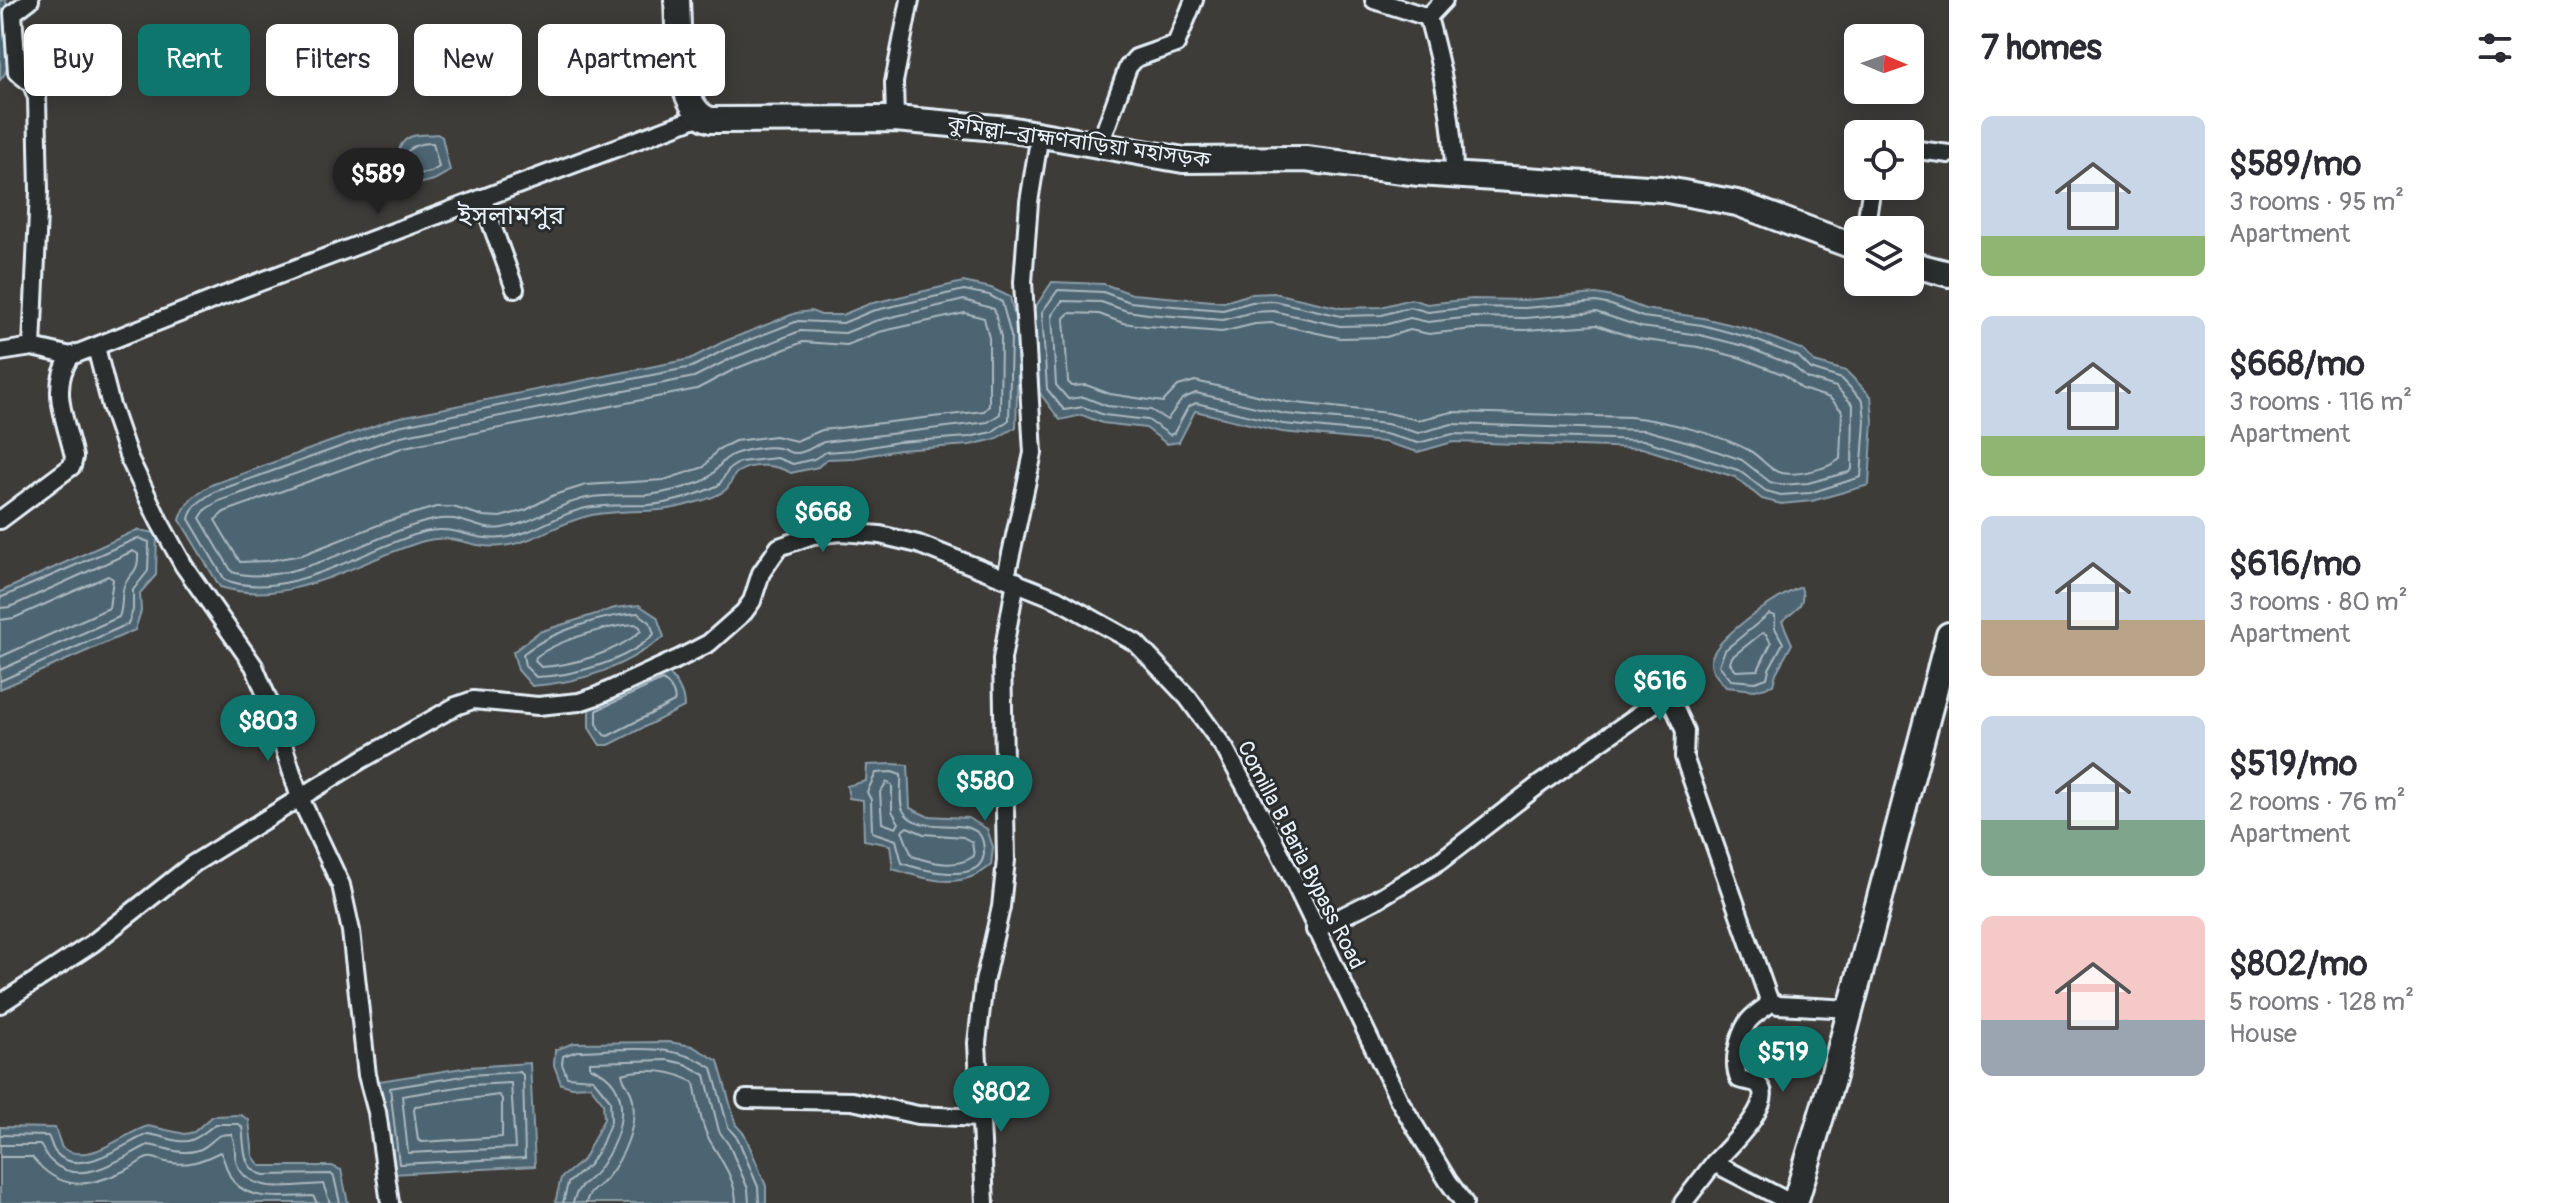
<!DOCTYPE html>
<html lang="en">
<head>
<meta charset="utf-8">
<style>
  body { margin:0; font-family:Pangolin,"Noto Sans Bengali",sans-serif; background:#f7f7f7; color:#2b2b33; height:100vh; display:flex; flex-direction:column; font-size:30px; white-space:nowrap }
  * { box-sizing:border-box; margin:0 }
  p { font-size:26px; color:#7c7c81 }
  .icon { flex:none; width:44px; height:44px; fill:none; stroke:currentColor; stroke-width:2; stroke-linecap:round; stroke-linejoin:round }
  .map { position:relative; flex:1; overflow:hidden }
  .drawer { display:flex; flex-direction:column; background:#fff; width:600px }
  .drawer>* { flex:none }
  .hud { position:absolute; left:24px; top:24px; width:760px; height:72px; display:flex; gap:16px }
  .needle { width:52px; rotate:92deg }
  .buttons { position:absolute; left:1844px; top:24px; display:grid; gap:16px }
  .buttons a { display:grid; place-items:center; width:80px; height:80px; border-radius:12px; background:#fff; box-shadow:0 4px 20px #0003; font-size:40px }
  .price { position:absolute; translate:-50% -68px; padding:0 18px; border-radius:28px; background:#0f766e; color:#fff; font-size:26px; line-height:52px; filter:drop-shadow(0 2px 4px #0008) }
  .price::after { content:''; position:absolute; left:50%; top:48px; width:24px; height:18px; margin-left:-12px; background:inherit; clip-path:polygon(0 0,100% 0,50% 100%) }
  .price.active { background:#222; color:#fff }
  ul { padding:0; list-style:none }
  li { display:flex; align-items:center; gap:24px; height:200px; padding:0 32px }
  li span { display:grid; place-items:center; flex:none; width:224px; height:160px; border-radius:12px; color:#555 }
  li>.icon { margin-inline-start:auto }
  span .icon { width:96px; height:96px; fill:#fffc; stroke-width:1 }
  li b { font-size:34px }
  h2 { display:flex; justify-content:space-between; align-items:center; height:96px; padding:0 32px; font-size:34px }
  .chip { padding:0 28px; border-radius:12px; background:#fff; box-shadow:0 4px 20px #0003; font-size:28px; line-height:72px }
  .chip.active { background:#0f766e; color:#fff }
  main { display:flex; flex:1; min-height:0 }
  .map>svg:first-child { display:block }
</style>
</head>
<body>
<main>
<div class="map">
<svg width="1949" height="1203" viewBox="0 0 1949 1203">
  <rect width="100%" height="100%" fill="#3e3c39"/>
  <filter id="ink" filterUnits="userSpaceOnUse"><feTurbulence type="fractalNoise" baseFrequency=".0125" numOctaves="2"/><feDisplacementMap in="SourceGraphic" scale="16" xChannelSelector="R" yChannelSelector="G"/><feConvolveMatrix kernelMatrix="1 2 1 2 8 2 1 2 1" color-interpolation-filters="sRGB"/></filter>
  <g filter="url(#ink)">
    <!-- water -->
    <g fill="#4d6572" stroke="#8b9da8" stroke-width="2">
      <path d="M 0,0 L 6,0 C 8,24 18,62 0,80 Z"/>
      <path d="M 437,134 L 442,137 L 450,171 L 434,180 L 410,186 C 401,173 390,147 410,137 C 417,134 429,135 437,134 Z"/>
      <path d="M 963,282 L 991,288 L 1010,297 L 1019,335 L 1016,427 L 995,439 L 970,445 L 899,450 L 854,458 L 827,459 L 818,467 L 791,473 C 777,465 753,462 738,472 C 731,476 732,486 724,491 C 715,498 701,501 690,504 C 655,515 622,508 588,516 C 557,523 533,543 502,546 C 473,550 454,532 424,541 C 358,560 292,609 220,587 L 180,520 C 185,502 195,494 211,485 L 396,418 L 690,359 L 723,342 L 796,313 L 811,311 L 821,315 L 842,315 L 869,304 Z"/>
      <polygon points="1052,282 1104,284 1132,294 1224,302 1251,294 1274,293 1341,308 1381,307 1411,299 1427,304 1472,299 1525,300 1596,294 1613,297 1645,309 1703,318 1749,329 1803,350 1814,362 1846,371 1871,396 1873,420 1869,485 1812,501 1781,504 1762,499 1735,477 1642,448 1453,442 1418,452 1384,442 1282,432 1195,411 1179,442 1167,444 1146,428 1102,423 1082,415 1060,420 1039,392 1034,309"/>
      <polygon points="137,530 157,533 156,575 140,593 141,611 135,630 0,689 0,592"/>
      <path d="M 1801,587 C 1807,605 1795,611 1782,621 L 1792,644 L 1776,673 L 1773,685 L 1755,690 L 1726,687 C 1720,680 1710,671 1711,661 C 1714,637 1779,595 1801,587 Z"/>
      <path d="M 639,605 L 657,617 L 664,637 C 622,668 584,682 532,686 L 518,670 L 513,652 L 539,632 L 615,608 Z"/>
      <path d="M 667,671 C 676,682 684,692 684,707 L 609,745 L 600,745 L 589,728 L 589,707 Z"/>
      <path d="M 892,764 L 908,765 L 910,808 L 927,816 L 968,818 L 987,829 L 993,847 L 991,865 C 962,891 927,880 893,869 L 890,845 L 864,840 L 863,800 L 849,798 L 847,786 L 866,781 L 867,765 Z"/>
      <polygon points="669,1042 692,1046 718,1061 736,1125 745,1135 766,1186 766,1203 555,1203 561,1178 583,1160 604,1119 603,1103 590,1086 572,1087 561,1084 554,1065 555,1050 574,1043"/>
      <polygon points="530,1063 535,1166 392,1174 379,1081 469,1067"/>
      <path d="M 241,1115 L 249,1120 L 253,1156 L 260,1166 L 332,1166 L 341,1170 L 348,1203 L 0,1203 L 0,1127 L 55,1128 L 62,1148 C 92,1166 121,1134 148,1126 L 185,1134 L 194,1132 L 212,1116 Z"/>
    </g>
    <g fill="none" stroke-linecap="round" stroke-linejoin="round">
      <!-- shore -->
      <g stroke="#aab9c2" stroke-width="2">
        <path d="M 433,143 L 439,167 L 431,172 L 413,175 C 397,153 410,143 433,143 Z"/>
        <path d="M 964,290 L 989,295 L 1002,302 L 1011,336 L 1009,420 L 992,432 L 969,437 L 898,442 L 853,450 L 826,452 L 814,459 L 793,464 L 777,458 L 740,462 L 729,469 L 719,485 C 697,495 673,503 649,505 C 626,506 604,504 582,509 C 554,516 531,535 502,538 C 472,542 456,524 424,532 C 364,548 289,603 225,580 L 189,519 C 192,505 203,499 214,492 L 398,426 L 692,367 L 726,349 L 798,321 L 843,323 L 872,311 Z"/>
        <polygon points="1058,290 1103,292 1130,302 1149,304 1223,310 1252,302 1274,301 1341,316 1382,315 1410,307 1428,312 1472,307 1525,308 1596,302 1611,305 1643,317 1702,325 1747,337 1798,356 1811,369 1842,379 1863,401 1865,421 1861,477 1810,493 1781,495 1766,491 1738,470 1643,440 1453,434 1418,443 1385,434 1283,424 1196,403 1188,407 1174,433 1170,435 1148,420 1104,415 1083,407 1064,410 1047,389 1042,312"/>
        <path d="M 964,300 L 994,309 L 1001,337 L 1000,414 L 988,422 L 824,442 C 814,445 807,453 796,453 C 790,454 786,449 779,448 C 767,446 749,449 737,453 C 719,458 718,475 701,482 C 684,488 666,493 648,495 C 628,496 607,494 587,498 C 557,504 532,524 502,528 C 484,531 471,522 454,519 C 442,518 430,520 418,524 C 367,539 285,589 232,572 L 200,518 L 206,509 L 219,501 L 401,436 L 694,377 L 730,359 L 800,331 L 845,333 L 875,321 Z"/>
        <polygon points="1062,301 1101,302 1127,311 1148,314 1223,320 1253,312 1273,311 1340,326 1384,325 1410,318 1428,322 1472,317 1525,318 1596,312 1641,327 1700,335 1744,346 1792,365 1807,378 1836,387 1853,405 1852,469 1849,472 1808,483 1782,485 1770,482 1742,460 1693,443 1645,430 1452,424 1418,433 1387,424 1285,414 1196,393 1182,399 1167,420 1151,410 1107,406 1084,397 1068,399 1056,385 1052,315"/>
        <polygon points="965,313 984,318 989,338 989,406 984,411 822,430 796,441 775,436 735,441 717,450 704,467 664,480 586,485 554,495 526,510 500,517 483,516 453,507 436,507 391,520 302,555 267,561 240,562 215,520 224,512 404,447 697,389 735,369 803,342 847,345 879,332"/>
        <path d="M 1069,313 L 1099,314 L 1123,323 L 1146,326 L 1222,332 L 1255,324 L 1272,323 L 1340,338 L 1386,337 L 1410,330 L 1429,334 L 1473,329 L 1526,330 L 1596,325 L 1638,339 L 1698,347 L 1741,358 L 1785,375 L 1802,389 L 1830,398 L 1842,411 L 1840,459 C 1828,469 1797,476 1781,473 C 1769,470 1761,457 1750,451 C 1722,435 1663,420 1630,417 L 1452,412 L 1418,420 L 1388,413 L 1287,402 L 1195,381 L 1178,386 L 1163,402 L 1110,394 L 1086,385 L 1072,386 L 1068,382 L 1064,318 Z"/>
        <polyline points="0,598 138,538 149,542 148,571 133,590 133,610 128,624 0,681"/>
        <path d="M 0,608 L 10,607 L 133,551 L 138,554 C 139,577 126,573 123,590 C 121,600 123,607 119,617 L 0,670"/>
        <path d="M 638,613 L 650,622 L 654,634 C 628,661 573,676 536,677 L 525,666 L 523,654 C 550,632 603,615 638,613 Z"/>
        <polygon points="1769,614 1775,616 1775,628 1783,643 1769,669 1767,678 1755,682 1731,680 1719,665 1725,650"/>
        <polyline points="0,620 14,618 108,576 113,579 109,608 0,657"/>
        <path d="M 635,624 L 640,627 L 641,631 C 615,653 574,665 541,667 L 535,661 L 536,657 C 558,640 607,626 635,624 Z"/>
        <polygon points="1762,633 1766,634 1771,643 1758,670 1736,671 1730,663 1732,657"/>
        <path d="M 662,680 C 669,683 677,695 674,702 L 608,736 L 604,735 L 597,724 L 597,710 Z"/>
        <path d="M 892,772 L 901,775 C 902,785 898,804 904,812 C 919,836 965,816 980,835 C 983,839 984,848 984,853 C 982,886 920,870 902,863 L 896,840 L 872,832 L 871,800 L 867,792 L 876,773 Z"/>
        <polygon points="887,782 892,785 892,811 899,823 896,828 882,823 880,792"/>
        <path d="M 907,827 L 924,834 L 963,837 L 972,842 L 974,856 C 956,869 932,863 912,856 L 902,831 Z"/>
        <polygon points="520,1072 523,1075 525,1158 399,1164 390,1088 469,1075"/>
        <polygon points="511,1083 515,1148 408,1153 402,1096 470,1085"/>
        <polygon points="499,1095 502,1099 502,1137 422,1142 418,1140 414,1110 415,1106"/>
        <path d="M 0,1135 L 48,1136 C 51,1141 52,1149 56,1153 C 79,1179 125,1143 148,1134 C 183,1140 184,1151 215,1124 L 239,1124 L 242,1127 C 245,1145 241,1170 264,1175 L 331,1174 L 334,1177 L 340,1203"/>
        <path d="M 0,1145 L 40,1145 C 44,1150 46,1157 51,1161 C 80,1189 121,1158 148,1145 C 166,1147 183,1157 201,1149 C 215,1142 213,1134 231,1134 C 237,1142 233,1154 237,1164 C 249,1196 297,1185 323,1184 L 330,1203"/>
        <path d="M 0,1157 L 32,1157 C 60,1192 88,1188 126,1170 C 134,1167 140,1160 148,1158 C 154,1156 160,1161 166,1162 C 187,1167 202,1161 220,1152 C 225,1159 226,1172 233,1181 C 251,1203 287,1196 313,1196 L 317,1203"/>
        <path d="M 563,1203 L 568,1183 L 589,1165 L 601,1146 L 611,1121 L 610,1100 L 593,1079 L 567,1077 L 562,1064 L 563,1056 L 577,1051 C 622,1050 673,1041 712,1068 L 728,1127 L 738,1139 L 758,1187 L 759,1203"/>
        <path d="M 573,1203 C 578,1182 588,1184 599,1169 C 622,1136 638,1086 590,1067 L 590,1062 L 668,1060 L 685,1064 L 705,1075 L 719,1131 L 729,1145 L 748,1189 L 749,1203"/>
        <path d="M 586,1203 C 588,1191 598,1188 606,1179 C 623,1159 639,1124 632,1096 C 630,1088 623,1082 622,1074 C 644,1068 675,1070 694,1083 C 698,1101 700,1122 709,1139 C 720,1159 736,1179 736,1203"/>
      </g>
      <!-- minor casing -->
      <g stroke="#e8f1f8" stroke-width="22">
        <g id="minor">
          <polyline points="30,0 13,13 17,72 32,84 37,98 39,191 32,347"/>
          <polyline points="1374,0 1428,17"/>
          <path d="M 1444,0 L 1428,17 C 1442,69 1454,122 1454,176"/>
          <polyline points="895,119 894,82 910,0"/>
          <polyline points="1099,147 1128,67 1136,58 1176,44 1194,0"/>
          <polyline points="1910,149 1949,154"/>
          <polyline points="482,198 515,289"/>
          <polyline points="1865,230 1872,186"/>
          <polyline points="96,347 111,406 129,458 159,521 184,566 254,666 271,707 300,798 341,885 351,931 367,1075 377,1112 390,1203"/>
          <polyline points="0,352 32,347 71,356"/>
          <path d="M 0,520 L 72,466 L 74,457 C 67,423 48,388 71,356 L 220,297 L 701,116"/>
          <polyline points="1006,577 1033,453 1023,282 1029,202 1040,134"/>
          <polyline points="1315,930 1377,899 1440,861 1540,784 1668,694 1685,731 1684,757 1769,1000 1778,1005 1851,1009"/>
          <polyline points="0,1004 93,943 193,864 361,760 456,706 473,700 538,706 579,702 597,696 680,658 709,643 744,612 752,601 761,573 779,547 813,535 841,532 880,535 918,544 1057,599 1136,643 1188,698 1225,749 1270,832 1399,1100 1448,1181 1464,1203"/>
          <polyline points="746,1099 852,1101 918,1115 980,1118"/>
          <path d="M 1714,1163 C 1725,1151 1780,1100 1757,1084 C 1753,1081 1744,1081 1739,1079 C 1732,1063 1738,1038 1747,1023 C 1752,1015 1763,1009 1771,1003"/>
          <polyline points="985,1203 977,1043 984,982 1001,907 1006,860 1002,659 1016,581"/>
          <polyline points="1683,1203 1714,1163 1791,1203"/>
        </g>
      </g>
      <!-- highway casing -->
      <g stroke="#e8f1f8" stroke-width="30">
        <g id="highway">
          <path d="M 677,0 C 679,30 675,111 711,120 L 895,119 L 1008,129 L 1183,160 L 1305,159 L 1419,173 L 1662,189 L 1737,203 L 1858,248"/>
          <polyline points="1910,264 1949,274"/>
          <polyline points="1795,1203 1832,1080 1949,635"/>
        </g>
      </g>
      <!-- minor -->
      <use href="#minor" stroke="#2a2d2e" stroke-width="16"/>
      <!-- highway -->
      <use href="#highway" stroke="#2a2d2e" stroke-width="24"/>
    </g>
  </g>
  <g text-anchor="middle" dominant-baseline="central" stroke-width="6" stroke-linejoin="round" paint-order="stroke">
    <!-- street labels -->
    <g font-size="22" fill="#e8f1f8" stroke="#2a2d2e">
      <text transform="translate(1079 142) rotate(8)">কুমিল্লা–ব্রাহ্মণবাড়িয়া মহাসড়ক</text>
      <text transform="translate(1301 855) rotate(63)">Comilla B.Baria Bypass Road</text>
    </g>
    <!-- quarter labels -->
    <g font-size="26" fill="#e8f1f8" stroke="#2a2d2e">
      <text x="511" y="216">ইসলামপুর</text>
    </g>
  </g>
</svg>
<div class="buttons">
<a><svg class="needle" viewBox="-14 -14 28 28"><path d="M0-13l5 13h-10z" fill="#e53935"/><path d="M0 13l5-13h-10z" fill="#7c7c81"/></svg></a>
<a><svg class="icon" aria-label="locate" viewBox="0 0 24 24"><circle cx="12" cy="12" r="6"/><path d="M12 2v4M12 18v4M2 12h4M18 12h4"/></svg></a>
<a><svg class="icon" aria-label="layers" viewBox="0 0 24 24"><path d="M12 4l9 5-9 5-9-5zM3 14l9 5 9-5"/></svg></a>
</div>
<b class="price active" style="left:378px;top:216px">$589</b>
<b class="price" style="left:823px;top:554px">$668</b>
<b class="price" style="left:1660px;top:723px">$616</b>
<b class="price" style="left:268px;top:763px">$803</b>
<b class="price" style="left:985px;top:823px">$580</b>
<b class="price" style="left:1783px;top:1094px">$519</b>
<b class="price" style="left:1001px;top:1134px">$802</b>
<div class="hud">
<a class="chip">Buy</a>
<a class="chip active">Rent</a>
<a class="chip">Filters</a>
<a class="chip">New</a>
<a class="chip">Apartment</a>
</div>
</div>
<section class="drawer">
<h2>7 homes<svg class="icon" aria-label="filters" viewBox="0 0 24 24"><path d="M4 7h16M4 17h16"/><circle cx="9" cy="7" r="2"/><circle cx="15" cy="17" r="2"/></svg></h2>
<ul>
<li><span style="background:linear-gradient(#c9d6e8 75%,#8fb573 0)"><svg class="icon" aria-label="home" viewBox="0 0 24 24"><path d="M3 11l9-7 9 7M6 9v11h12V9"/></svg></span><div><b>$589/mo</b><p>3 rooms · 95 m²</p><p>Apartment</p></div></li>
<li><span style="background:linear-gradient(#c9d6e8 75%,#8fb573 0)"><svg class="icon" aria-label="home" viewBox="0 0 24 24"><path d="M3 11l9-7 9 7M6 9v11h12V9"/></svg></span><div><b>$668/mo</b><p>3 rooms · 116 m²</p><p>Apartment</p></div></li>
<li><span style="background:linear-gradient(#c9d6e8 65%,#b9a48a 0)"><svg class="icon" aria-label="home" viewBox="0 0 24 24"><path d="M3 11l9-7 9 7M6 9v11h12V9"/></svg></span><div><b>$616/mo</b><p>3 rooms · 80 m²</p><p>Apartment</p></div></li>
<li><span style="background:linear-gradient(#c9d6e8 65%,#7fa58c 0)"><svg class="icon" aria-label="home" viewBox="0 0 24 24"><path d="M3 11l9-7 9 7M6 9v11h12V9"/></svg></span><div><b>$519/mo</b><p>2 rooms · 76 m²</p><p>Apartment</p></div></li>
<li><span style="background:linear-gradient(#f6c9c9 65%,#9aa5b1 0)"><svg class="icon" aria-label="home" viewBox="0 0 24 24"><path d="M3 11l9-7 9 7M6 9v11h12V9"/></svg></span><div><b>$802/mo</b><p>5 rooms · 128 m²</p><p>House</p></div></li>
</ul>
</section>
</main>
</body>
</html>
